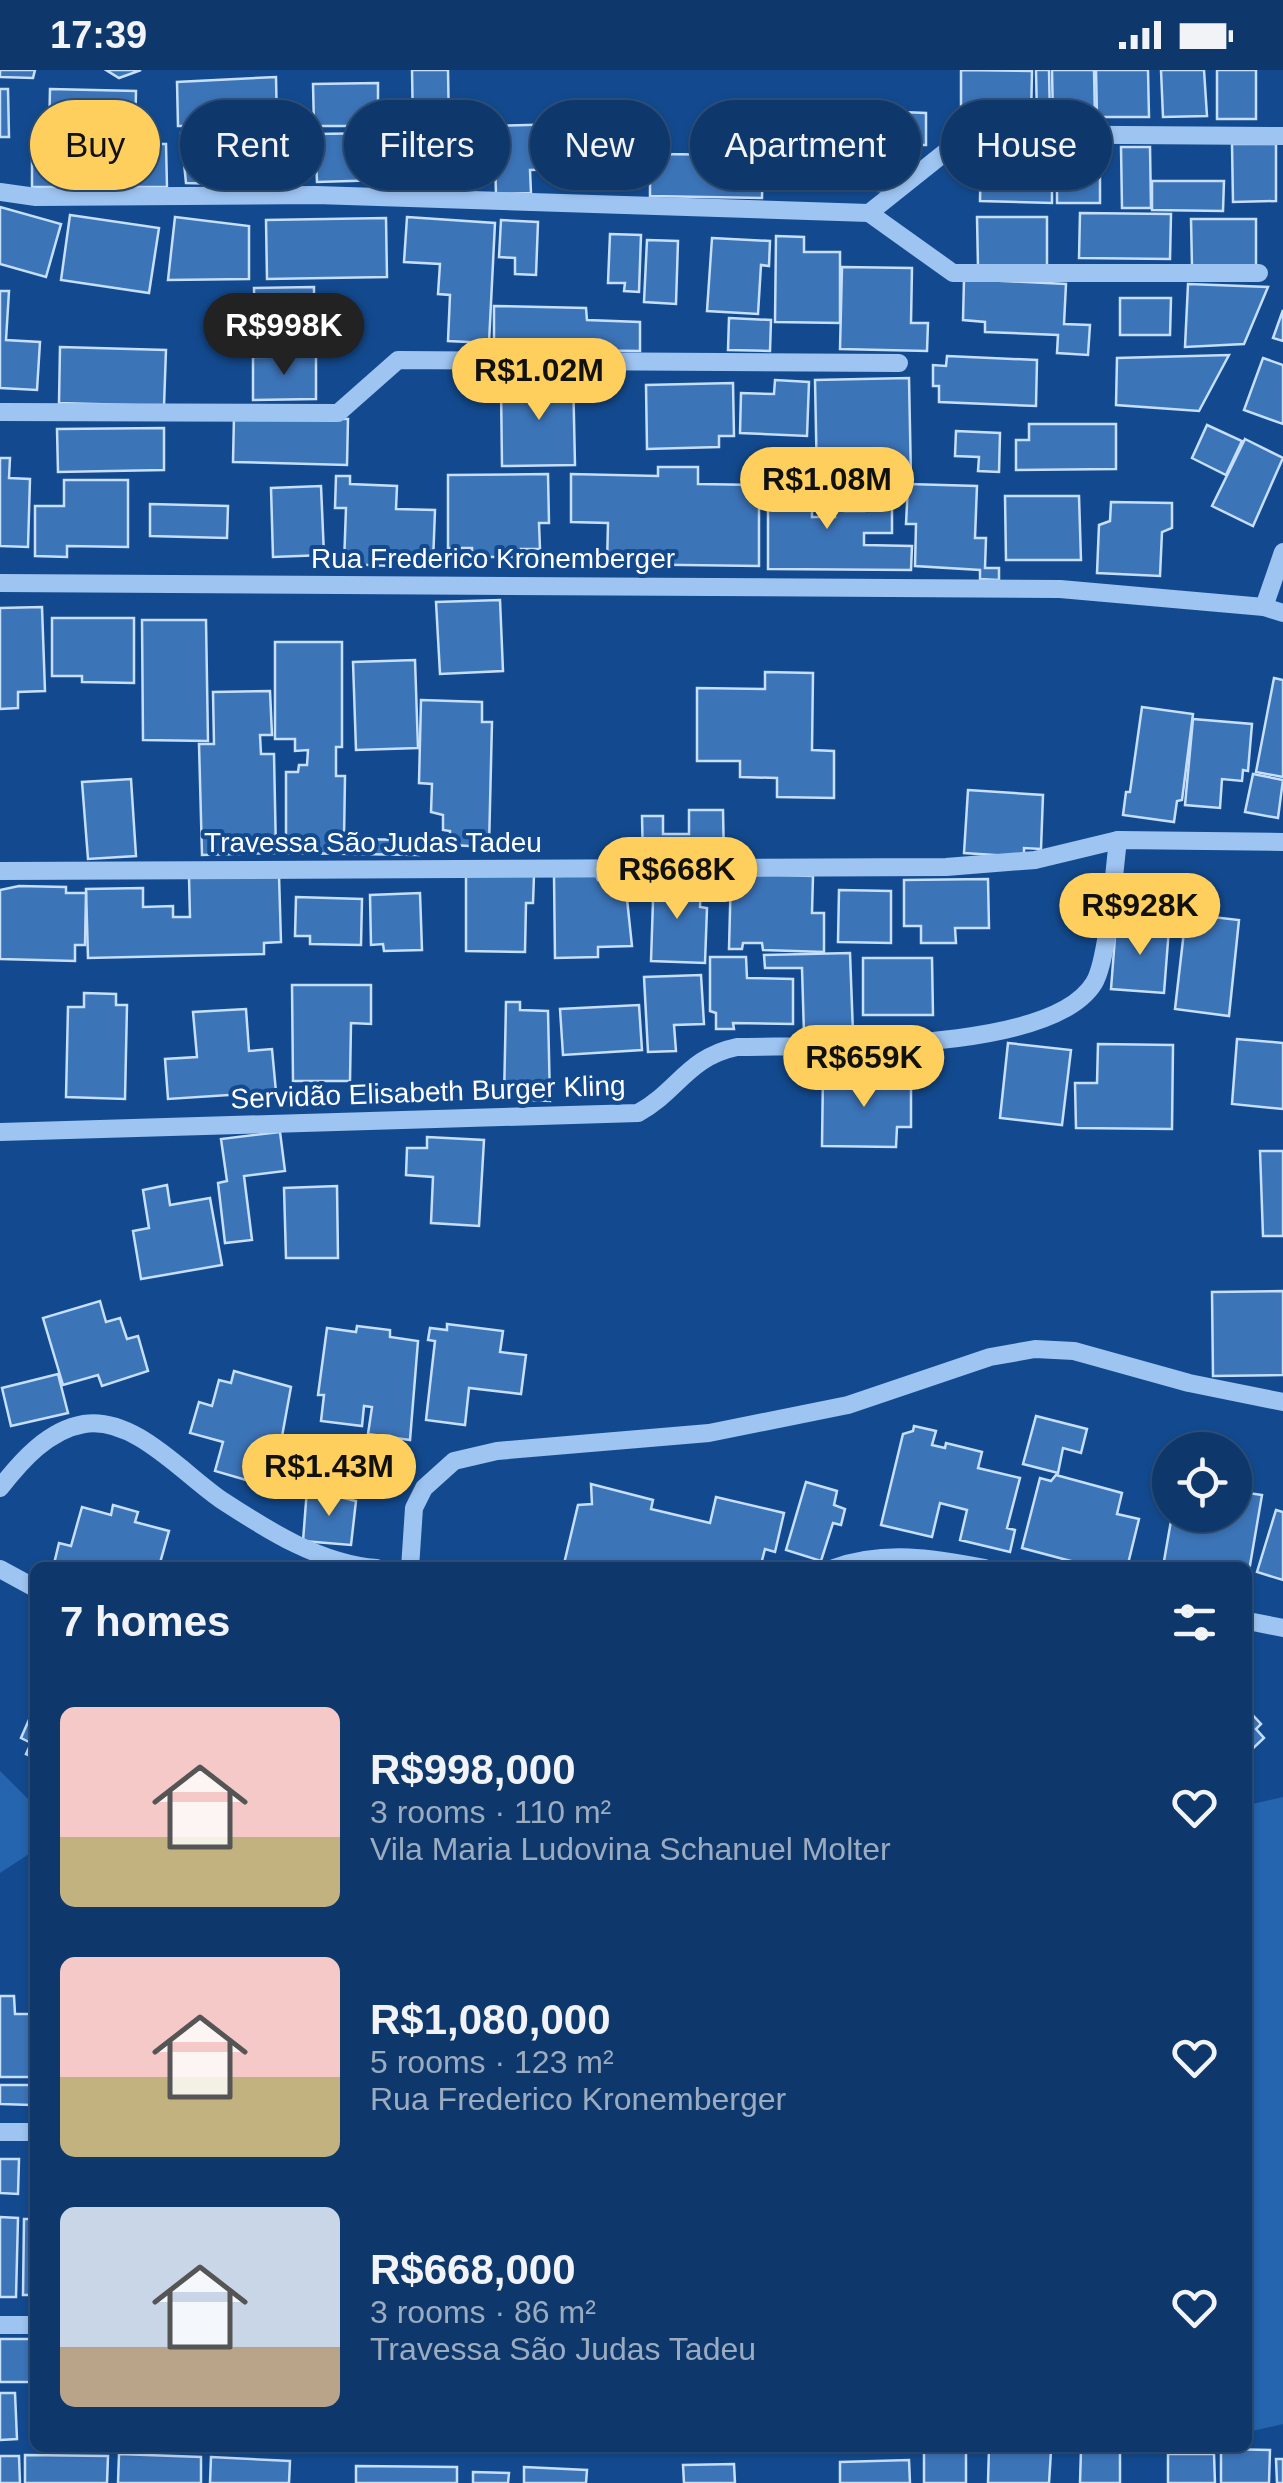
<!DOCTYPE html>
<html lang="en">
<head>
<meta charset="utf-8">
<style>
  body { margin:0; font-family:Helvetica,sans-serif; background:#173f71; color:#f1f3f6; height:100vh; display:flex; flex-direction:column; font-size:38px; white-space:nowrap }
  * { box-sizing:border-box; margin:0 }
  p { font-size:32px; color:#9bacc1 }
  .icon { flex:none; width:55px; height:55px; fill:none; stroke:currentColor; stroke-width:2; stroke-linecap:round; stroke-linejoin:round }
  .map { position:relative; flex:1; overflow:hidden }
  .sheet { position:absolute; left:30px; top:1492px; width:1222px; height:890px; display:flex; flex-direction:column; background:#0e386b; border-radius:15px; box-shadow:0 2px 8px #0004,0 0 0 2px #2e527e }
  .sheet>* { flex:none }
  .top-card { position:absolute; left:30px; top:30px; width:1225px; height:90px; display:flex; gap:20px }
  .tools { position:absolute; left:1152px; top:1362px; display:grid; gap:20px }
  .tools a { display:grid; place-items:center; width:100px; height:100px; border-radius:50%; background:#0e386b; box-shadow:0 2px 8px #0004,0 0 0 2px #2e527e; font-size:50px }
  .price { position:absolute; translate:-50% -85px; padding:0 22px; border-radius:35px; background:#ffcf5e; color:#111; font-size:32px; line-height:65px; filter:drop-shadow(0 2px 5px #0008) }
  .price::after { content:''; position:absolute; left:50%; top:60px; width:30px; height:22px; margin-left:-15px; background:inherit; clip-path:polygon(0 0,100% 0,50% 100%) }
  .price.active { background:#222; color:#fff }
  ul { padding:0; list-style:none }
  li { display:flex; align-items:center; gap:30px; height:250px; padding:0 30px }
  li span { display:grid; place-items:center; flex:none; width:280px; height:200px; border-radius:15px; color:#555 }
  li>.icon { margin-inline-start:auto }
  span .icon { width:120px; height:120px; fill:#fffc; stroke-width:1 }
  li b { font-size:42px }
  h2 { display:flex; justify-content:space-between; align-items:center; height:120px; padding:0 30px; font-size:42px }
  .pill { padding:0 35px; border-radius:45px; background:#0e386b; box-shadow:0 2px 8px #0004,0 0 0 2px #2e527e; font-size:35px; line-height:90px }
  .pill.active { background:#ffcf5e; color:#111 }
  .status { display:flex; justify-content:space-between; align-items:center; height:70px; padding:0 50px; background:#0e386b; direction:ltr }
  .status svg { height:28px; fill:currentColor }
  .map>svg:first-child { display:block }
</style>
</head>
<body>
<div class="status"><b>17:39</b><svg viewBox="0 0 49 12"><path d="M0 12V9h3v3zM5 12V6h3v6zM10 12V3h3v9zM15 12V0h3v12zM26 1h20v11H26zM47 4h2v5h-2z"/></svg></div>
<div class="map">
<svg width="1283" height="2413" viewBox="0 0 1283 2413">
  <rect width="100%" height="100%" fill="#134a8f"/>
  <!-- green -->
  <g fill="#2564ae">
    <polygon points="0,1701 35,1736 35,1780 0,1803"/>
    <polygon points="1283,1727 1283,2354 1248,2362 1248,1735"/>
  </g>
  <!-- building -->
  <g fill="#3c74b8" stroke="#c5dffc" stroke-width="2.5">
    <polygon points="0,0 35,0 33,8 0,7"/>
    <polygon points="106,0 141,0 119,8"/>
    <polygon points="412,0 448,0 450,116 414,116"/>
    <polygon points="961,0 1032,1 1031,48 961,46"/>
    <polygon points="1036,0 1049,0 1050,47 1037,47"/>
    <polygon points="1052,0 1094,0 1095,48 1053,49"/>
    <polygon points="1096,0 1148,0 1149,47 1097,47"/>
    <polygon points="1161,0 1204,0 1207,46 1163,47"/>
    <rect x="1217" y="0" width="39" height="49"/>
    <polygon points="276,7 277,56 178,56 177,12"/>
    <polygon points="378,13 378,56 314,56 313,14"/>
    <polygon points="0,19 8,19 9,67 0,67"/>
    <polygon points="50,19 136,21 135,67 49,65"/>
    <polygon points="827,39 926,43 926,75 911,75 910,90 896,89 896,107 881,107 881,121 824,119"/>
    <polygon points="564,54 566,99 530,100 531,123 496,124 494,56"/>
    <polygon points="181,63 284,66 285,116 186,113"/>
    <polygon points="382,63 384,110 317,112 315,64"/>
    <polygon points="578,68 642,70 639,118 576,115"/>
    <polygon points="32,73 166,74 167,117 32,117"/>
    <polygon points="1232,74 1276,74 1276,131 1233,132"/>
    <polygon points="1121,77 1150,77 1151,138 1122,138"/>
    <rect x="1057" y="78" width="43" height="55"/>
    <polygon points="981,79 1052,80 1052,133 980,131"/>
    <polygon points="650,84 763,85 762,128 650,126"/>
    <polygon points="1152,111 1224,111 1223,141 1152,140"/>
    <polygon points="0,137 61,154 46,207 0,194"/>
    <polygon points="1080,143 1171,144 1170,189 1079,188"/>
    <polygon points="70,145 159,158 149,223 61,210"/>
    <polygon points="175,147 249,156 249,209 168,210"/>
    <polygon points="407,147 495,153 489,273 448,271 450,225 438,224 440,194 404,192"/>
    <polygon points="977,147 1047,147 1047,197 978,197"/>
    <polygon points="386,148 387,207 267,209 266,150"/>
    <polygon points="1191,149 1256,149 1256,197 1192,197"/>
    <polygon points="501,150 538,152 536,205 515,204 515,188 499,187"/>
    <polygon points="610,164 641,165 639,222 624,221 625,213 608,213"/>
    <polygon points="776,166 804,167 804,182 840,182 840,253 775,252"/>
    <polygon points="712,168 770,171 769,196 761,195 758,244 707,241"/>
    <polygon points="647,170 678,171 676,234 644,232"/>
    <polygon points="842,197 912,198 911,253 928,253 927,281 840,279"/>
    <polygon points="964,209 1066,214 1064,254 1090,255 1088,285 1057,283 1058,265 985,262 985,252 963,250"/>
    <polygon points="1188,214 1268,217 1244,274 1185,277"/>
    <polygon points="314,217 314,273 255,273 254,218"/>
    <polygon points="0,221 9,221 6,270 40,272 37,320 0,318"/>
    <polygon points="1120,228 1171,228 1170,265 1120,265"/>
    <polygon points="494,236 586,238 587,250 640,252 640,281 494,279"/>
    <polygon points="1283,240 1283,271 1273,268"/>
    <polygon points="729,248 771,250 770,281 728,280"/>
    <polygon points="60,277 166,280 164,336 59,333"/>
    <polygon points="1229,285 1199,341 1116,335 1117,288"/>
    <polygon points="316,286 316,329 253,330 253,287"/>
    <polygon points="947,286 1037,290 1036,336 939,332 939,316 933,316 933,295 946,296"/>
    <polygon points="1263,288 1283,295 1283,354 1244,340"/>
    <polygon points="536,304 573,304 575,395 502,396 501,317 536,317"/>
    <polygon points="909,308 911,409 882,410 883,390 845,391 845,411 817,411 815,310"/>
    <polygon points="775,310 809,312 807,366 740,363 741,323 774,324"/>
    <polygon points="733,313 734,366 719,366 719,377 647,379 646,315"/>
    <polygon points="234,346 348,349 347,395 233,392"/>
    <polygon points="1029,354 1116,354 1116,399 1016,400 1016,370 1029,370"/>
    <polygon points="1207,355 1242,371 1226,405 1192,388"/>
    <polygon points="164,358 164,400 58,402 57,359"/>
    <polygon points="956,361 1000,363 999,402 978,401 979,387 955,386"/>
    <polygon points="1245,369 1283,388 1253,456 1212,436"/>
    <polygon points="0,388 10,388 9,408 30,409 28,477 0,476"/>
    <polygon points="658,397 698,397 698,414 759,415 759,496 607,494 608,453 571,452 571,404 658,406"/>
    <polygon points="548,404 549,453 539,453 540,479 521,479 521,487 472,487 472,478 448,478 448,405"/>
    <polygon points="336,406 350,406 350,414 397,416 396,439 435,440 433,493 418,493 417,497 344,494 346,438 335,438"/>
    <polygon points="64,410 128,410 128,477 67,476 67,487 35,486 35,436 64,436"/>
    <polygon points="768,411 812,412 812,447 835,447 835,443 819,443 819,414 845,414 845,441 864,441 864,431 878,431 877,438 892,439 892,463 864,463 864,475 912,476 911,500 768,499"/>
    <polygon points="908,414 977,416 975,468 986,468 985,498 999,498 999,510 980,509 980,500 915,496 916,454 906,454"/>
    <polygon points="321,416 324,485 273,487 271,418"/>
    <polygon points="1005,426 1079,426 1081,490 1006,490"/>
    <polygon points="1111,432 1172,433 1172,458 1162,462 1160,506 1097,503 1099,455 1110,451"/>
    <polygon points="150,434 228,436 227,468 150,466"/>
    <polygon points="500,530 503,601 440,604 436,532"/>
    <polygon points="42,537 45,621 18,622 18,638 0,639 0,538"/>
    <polygon points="52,548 134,548 134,613 82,612 82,606 52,606"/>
    <polygon points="142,550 206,550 208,671 143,670"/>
    <polygon points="275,572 342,572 342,677 336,677 336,706 345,706 344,769 419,770 419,785 286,783 286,702 298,702 299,695 307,695 308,680 295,681 295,669 275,669"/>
    <polygon points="415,590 418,678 356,680 353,592"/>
    <polygon points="765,602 813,603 812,680 834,681 834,728 777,727 777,708 740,707 740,691 697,691 697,618 765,619"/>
    <polygon points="1274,608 1283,610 1283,707 1256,702"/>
    <polygon points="270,621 272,665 260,665 261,684 274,684 276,783 202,785 199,674 214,674 213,622"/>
    <polygon points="421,630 482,632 482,652 492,652 489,777 450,775 450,761 443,760 443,745 431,742 432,714 419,713"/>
    <polygon points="1142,637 1193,644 1182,730 1177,731 1174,752 1123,745 1126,722 1130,722"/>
    <polygon points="1193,649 1252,654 1248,701 1243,700 1242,711 1222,709 1220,738 1185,735"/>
    <polygon points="1253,704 1283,710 1278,748 1245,742"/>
    <polygon points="131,709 136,786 88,789 82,712"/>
    <polygon points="968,720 1043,725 1041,779 1024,778 1024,787 964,783"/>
    <polygon points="689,740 723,740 724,791 643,791 642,746 663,746 663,764 689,764"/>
    <polygon points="731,803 813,806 812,843 824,843 824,882 763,880 762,873 743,873 742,879 729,879"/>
    <polygon points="279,805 281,872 264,873 264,884 88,888 86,819 143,818 143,837 173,836 173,847 190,847 189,807"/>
    <polygon points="466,805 534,805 533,833 526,833 525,882 466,881"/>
    <polygon points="596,805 598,810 625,810 632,876 598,877 598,887 555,888 554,806"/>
    <polygon points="988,809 989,858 955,858 956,873 921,873 921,856 904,856 904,810"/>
    <polygon points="644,811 701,813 700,837 707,838 705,893 651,891 653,831 643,830"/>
    <polygon points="1123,813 1174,818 1171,852 1120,847"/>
    <polygon points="19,816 66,817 66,823 86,823 85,875 75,875 75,891 0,889 0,820"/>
    <polygon points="839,820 891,821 891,873 838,872"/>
    <polygon points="420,823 422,880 384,881 383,874 371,875 370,825"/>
    <polygon points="296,827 362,829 361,875 310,874 310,866 295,866"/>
    <polygon points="1186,844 1239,850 1229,946 1175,939"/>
    <polygon points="1116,854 1169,858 1164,923 1111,919"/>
    <polygon points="850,883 853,963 804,964 802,898 765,898 764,885"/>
    <polygon points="710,887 746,887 747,908 793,909 793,954 733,953 734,959 716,959 716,943 710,941"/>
    <polygon points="863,888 932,888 933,945 863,945"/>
    <polygon points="701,905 704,954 674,955 676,981 648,982 644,907"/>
    <polygon points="292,915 371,915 371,954 351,953 350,1011 293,1011"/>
    <polygon points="84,923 116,924 116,935 127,935 125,1029 66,1027 68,937 84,937"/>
    <polygon points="506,932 520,932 520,940 548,941 550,1031 504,1029"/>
    <polygon points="639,935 642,980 563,985 560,939"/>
    <polygon points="246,939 249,981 272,979 276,1022 168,1029 165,989 197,987 193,942"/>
    <polygon points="1237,969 1283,973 1283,1039 1232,1034"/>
    <polygon points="1008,973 1071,980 1062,1055 1000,1048"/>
    <polygon points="1098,974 1173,975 1172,1059 1076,1058 1075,1013 1097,1013"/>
    <polygon points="823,1003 911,1010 911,1057 897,1057 896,1077 822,1076"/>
    <polygon points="280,1062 285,1101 244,1106 252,1170 225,1173 218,1113 227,1111 221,1069"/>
    <polygon points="427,1067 484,1070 479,1156 431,1153 433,1107 406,1105 407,1078 427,1078"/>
    <polygon points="1260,1081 1283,1081 1283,1166 1263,1166"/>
    <polygon points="167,1115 170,1135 210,1128 222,1195 141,1209 133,1161 149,1158 143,1120"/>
    <polygon points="337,1116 338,1188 286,1188 284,1118"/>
    <polygon points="1283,1221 1283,1305 1213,1306 1212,1222"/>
    <polygon points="100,1231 106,1252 120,1248 127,1269 138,1266 148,1301 102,1316 98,1305 63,1315 43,1248"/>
    <polygon points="447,1254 503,1261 500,1282 526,1285 521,1324 469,1318 465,1355 426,1350 435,1271 428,1270 430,1258 447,1260"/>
    <polygon points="357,1256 390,1260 390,1267 418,1271 410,1370 368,1364 372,1337 364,1336 362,1356 321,1351 324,1325 318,1325 327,1258 356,1262"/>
    <polygon points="234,1301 291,1317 279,1383 269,1381 260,1414 215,1401 223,1372 190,1363 199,1332 212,1336 219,1310 231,1313"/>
    <polygon points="58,1304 68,1343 11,1356 2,1318"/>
    <polygon points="1036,1346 1087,1359 1081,1383 1063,1378 1058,1403 1023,1394"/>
    <polygon points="914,1356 936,1361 932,1375 945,1378 946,1373 982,1382 978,1398 1020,1408 1007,1458 1015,1460 1010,1482 960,1470 967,1440 940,1433 932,1467 881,1455 903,1364 913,1361"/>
    <polygon points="1056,1405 1122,1423 1117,1444 1139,1449 1127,1498 1097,1498 1022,1478 1040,1408 1051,1411"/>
    <polygon points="806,1412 837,1421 834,1435 845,1439 841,1455 833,1453 821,1491 786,1480"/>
    <polygon points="591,1414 653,1430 651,1439 710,1453 716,1427 784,1443 775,1482 765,1479 760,1498 563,1498 578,1435 592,1434"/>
    <polygon points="307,1419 356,1431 351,1475 303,1471"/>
    <polygon points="1235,1421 1262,1425 1248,1507 1248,1498 1190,1498 1164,1491 1172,1445 1235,1445"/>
    <polygon points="113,1435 138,1442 135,1452 169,1461 160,1493 165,1498 53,1498 59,1473 71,1476 82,1437 111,1445"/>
    <polygon points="1276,1440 1283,1442 1283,1510 1257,1502"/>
    <polygon points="35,1636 35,1688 26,1684 31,1673 21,1668"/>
    <polygon points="1248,1640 1261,1654 1256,1659 1264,1668 1248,1683"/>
    <polygon points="0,1926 14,1926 15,1944 30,1944 30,2007 0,2007"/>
    <polygon points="0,2015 31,2015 31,2035 0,2034"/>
    <polygon points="0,2089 19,2089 18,2124 0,2123"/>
    <polygon points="0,2147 18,2148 16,2227 0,2227"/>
    <polygon points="24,2149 35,2149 35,2225 23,2225"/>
    <rect x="0" y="2269" width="35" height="43"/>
    <polygon points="0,2323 15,2323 17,2369 0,2370"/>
    <polygon points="989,2378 1051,2381 1049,2413 988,2413"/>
    <rect x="924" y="2379" width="42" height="34"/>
    <polygon points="1221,2379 1270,2380 1269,2413 1221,2413"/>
    <polygon points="1081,2380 1120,2380 1120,2413 1080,2413"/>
    <polygon points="119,2384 201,2387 201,2413 118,2413"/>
    <polygon points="1168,2384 1214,2384 1215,2413 1168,2413"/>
    <polygon points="25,2385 108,2386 107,2413 25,2413"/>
    <polygon points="0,2386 19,2386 20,2413 0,2413"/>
    <polygon points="211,2387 290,2391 289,2413 210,2413"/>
    <polygon points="1276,2389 1283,2389 1283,2413 1277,2413"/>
    <polygon points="909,2390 910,2413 840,2413 840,2392"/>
    <polygon points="734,2394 735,2413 684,2413 683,2395"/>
    <polygon points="356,2396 457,2397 457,2413 356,2413"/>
    <polygon points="524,2397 587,2400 586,2413 524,2413"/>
    <polygon points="473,2402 509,2403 508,2413 473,2413"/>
  </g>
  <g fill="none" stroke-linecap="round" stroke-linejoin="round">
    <!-- minor -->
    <g stroke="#9ec4f1" stroke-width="18">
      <polyline points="0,122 36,127 316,125 869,143"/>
      <polyline points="869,143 968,64 1283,66"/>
      <polyline points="869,143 953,203 1259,203"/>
      <polyline points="0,342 338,343 398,290 899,293"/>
      <polyline points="0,513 1060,519 1264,537 1283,543"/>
      <polyline points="1264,537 1283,482"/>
      <polyline points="0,801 946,797 1035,790 1118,770 1283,772"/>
      <path d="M 0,1062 L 638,1043 C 678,1021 688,987 737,977 C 816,975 1050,985 1094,913 C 1108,890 1114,801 1118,770"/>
      <path d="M 0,1418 C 21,1391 48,1360 84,1354 C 135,1346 184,1405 223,1431 C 269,1461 321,1494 377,1498"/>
      <polyline points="410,1498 414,1438 424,1418 454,1391 497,1381 709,1363 848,1335 990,1287 1035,1279 1074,1281 1189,1313 1283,1332"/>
      <path d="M 834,1498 C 884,1480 933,1488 985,1498"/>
      <polyline points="0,1499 35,1518"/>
      <polyline points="1248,1551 1283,1558"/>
      <polyline points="0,2062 35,2062"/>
      <polyline points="0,2255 35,2255"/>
    </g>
  </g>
  <g text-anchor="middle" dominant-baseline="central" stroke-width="8" stroke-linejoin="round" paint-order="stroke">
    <!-- street labels -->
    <g font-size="28" fill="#fff" stroke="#134a8f">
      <text x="493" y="488">Rua Frederico Kronemberger</text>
      <text x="373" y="772">Travessa São Judas Tadeu</text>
      <text transform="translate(428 1022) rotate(-2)">Servidão Elisabeth Burger Kling</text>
    </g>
  </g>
</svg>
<div class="tools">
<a><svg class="icon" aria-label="locate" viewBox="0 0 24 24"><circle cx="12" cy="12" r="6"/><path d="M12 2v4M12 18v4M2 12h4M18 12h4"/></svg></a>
</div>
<b class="price active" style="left:284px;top:308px">R$998K</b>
<b class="price" style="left:539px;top:353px">R$1.02M</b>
<b class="price" style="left:827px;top:462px">R$1.08M</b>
<b class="price" style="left:677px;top:852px">R$668K</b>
<b class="price" style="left:1140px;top:888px">R$928K</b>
<b class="price" style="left:864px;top:1040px">R$659K</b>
<b class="price" style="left:329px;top:1449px">R$1.43M</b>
<div class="top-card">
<a class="pill active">Buy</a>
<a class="pill">Rent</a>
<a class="pill">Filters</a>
<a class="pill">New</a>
<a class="pill">Apartment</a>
<a class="pill">House</a>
</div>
<section class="sheet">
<h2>7 homes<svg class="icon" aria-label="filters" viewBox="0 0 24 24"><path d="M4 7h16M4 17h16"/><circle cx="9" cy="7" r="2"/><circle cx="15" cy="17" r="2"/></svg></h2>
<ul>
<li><span style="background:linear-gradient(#f6c9c9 65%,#c2b280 0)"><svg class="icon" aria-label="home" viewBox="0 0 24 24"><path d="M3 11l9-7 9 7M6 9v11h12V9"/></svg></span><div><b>R$998,000</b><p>3 rooms · 110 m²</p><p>Vila Maria Ludovina Schanuel Molter</p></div><svg class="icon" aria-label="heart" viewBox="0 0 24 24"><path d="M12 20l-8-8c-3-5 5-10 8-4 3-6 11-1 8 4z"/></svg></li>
<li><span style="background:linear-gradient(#f6c9c9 60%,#c2b280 0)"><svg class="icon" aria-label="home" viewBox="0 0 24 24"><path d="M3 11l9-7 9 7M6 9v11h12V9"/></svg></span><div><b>R$1,080,000</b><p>5 rooms · 123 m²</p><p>Rua Frederico Kronemberger</p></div><svg class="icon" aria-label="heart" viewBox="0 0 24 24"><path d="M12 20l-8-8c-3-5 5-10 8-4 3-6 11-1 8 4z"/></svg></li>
<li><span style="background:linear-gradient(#c9d6e8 70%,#b9a48a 0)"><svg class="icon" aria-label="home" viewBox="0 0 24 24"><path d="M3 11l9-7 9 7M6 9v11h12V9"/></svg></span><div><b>R$668,000</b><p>3 rooms · 86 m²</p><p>Travessa São Judas Tadeu</p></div><svg class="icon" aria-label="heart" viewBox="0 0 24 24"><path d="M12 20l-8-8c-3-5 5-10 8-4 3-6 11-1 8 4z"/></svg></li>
</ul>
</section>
</div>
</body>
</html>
